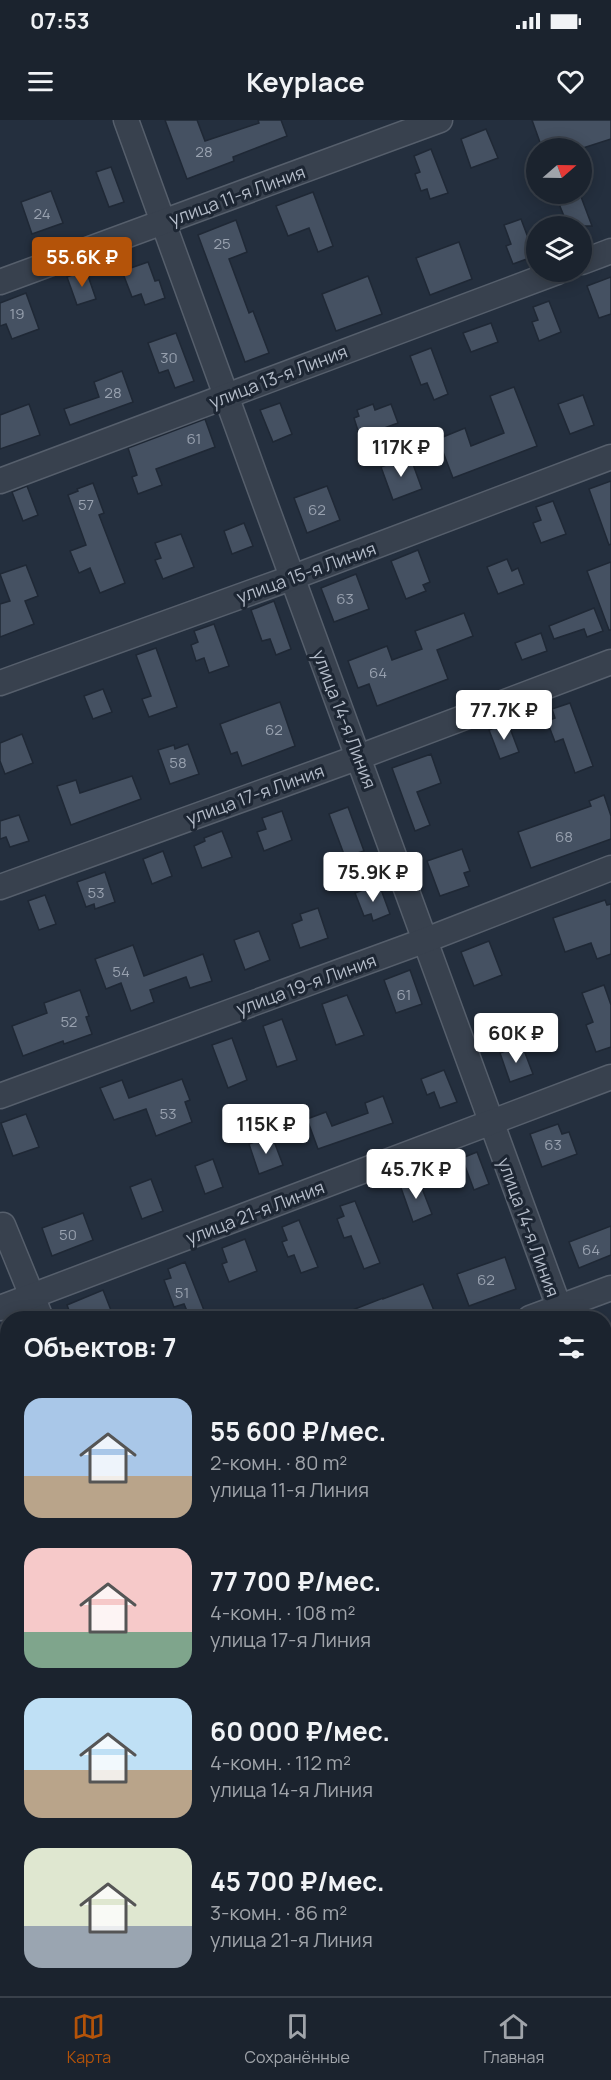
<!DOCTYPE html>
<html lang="ru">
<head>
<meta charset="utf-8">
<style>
  body { margin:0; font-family:Manrope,sans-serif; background:#242b36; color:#f1f3f6; height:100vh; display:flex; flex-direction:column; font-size:22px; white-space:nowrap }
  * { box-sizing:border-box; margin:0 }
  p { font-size:20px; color:#a0a4aa }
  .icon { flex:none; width:33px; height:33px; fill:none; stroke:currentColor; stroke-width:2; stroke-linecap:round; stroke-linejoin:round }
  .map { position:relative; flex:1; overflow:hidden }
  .details { position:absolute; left:0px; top:1191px; width:612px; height:686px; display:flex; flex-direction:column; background:#1b232e; border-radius:24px 24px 0 0; box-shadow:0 3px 15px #0003,0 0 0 2px #39404a }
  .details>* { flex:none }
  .needle { width:39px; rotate:70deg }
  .tools { position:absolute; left:526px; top:18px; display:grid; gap:12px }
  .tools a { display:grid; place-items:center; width:66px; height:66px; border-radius:50%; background:#1b232e; box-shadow:0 3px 15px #0003,0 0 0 2px #39404a; font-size:30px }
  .price { position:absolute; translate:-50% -51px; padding:0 14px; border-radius:6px; background:#fff; color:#222; font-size:20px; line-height:39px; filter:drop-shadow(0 2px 3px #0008) }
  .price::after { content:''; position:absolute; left:50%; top:36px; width:18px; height:14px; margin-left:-9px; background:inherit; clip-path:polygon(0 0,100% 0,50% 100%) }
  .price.active { background:#b45309; color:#fff }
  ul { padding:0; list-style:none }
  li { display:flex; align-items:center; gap:18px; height:150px; padding:0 24px }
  li span { display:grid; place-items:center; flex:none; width:168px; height:120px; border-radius:18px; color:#555 }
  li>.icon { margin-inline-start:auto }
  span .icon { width:72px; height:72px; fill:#fffc; stroke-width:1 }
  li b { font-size:26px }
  h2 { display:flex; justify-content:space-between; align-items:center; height:72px; padding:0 24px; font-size:26px }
  .status { display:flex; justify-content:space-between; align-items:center; height:42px; padding:0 30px; background:#1b232e; direction:ltr }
  .status svg { height:16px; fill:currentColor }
  header { display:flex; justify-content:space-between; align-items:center; height:78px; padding:0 24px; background:#1b232e; font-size:27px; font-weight:700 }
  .tabs { display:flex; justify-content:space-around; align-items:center; height:84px; border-top:2px solid #39404a; background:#1b232e; font-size:16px; color:#a0a4aa }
  .tabs a { display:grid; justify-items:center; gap:3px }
  .tabs .active { color:#b45309 }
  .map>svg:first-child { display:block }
</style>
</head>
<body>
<div class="status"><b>07:53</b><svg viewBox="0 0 49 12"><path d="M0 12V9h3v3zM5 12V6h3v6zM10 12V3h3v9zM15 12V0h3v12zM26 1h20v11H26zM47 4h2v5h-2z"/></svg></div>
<header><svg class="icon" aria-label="menu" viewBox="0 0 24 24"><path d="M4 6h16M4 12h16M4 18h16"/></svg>Keyplace<svg class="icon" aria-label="heart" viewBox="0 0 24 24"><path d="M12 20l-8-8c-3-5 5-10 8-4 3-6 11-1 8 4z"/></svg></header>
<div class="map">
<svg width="611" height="1876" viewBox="0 0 611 1876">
  <rect width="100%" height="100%" fill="#242f3e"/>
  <!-- green -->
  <polygon fill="#263c3f" points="440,1869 528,1869 523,1876 434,1876"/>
  <!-- building -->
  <g fill="#455162" stroke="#1f2835" stroke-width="1.5">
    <polygon points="165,0 197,0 205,21 259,3 258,0 281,0 287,16 233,37 234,41 187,59"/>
    <polygon points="532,0 611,0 611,19 583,28 542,28"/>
    <polygon points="486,9 498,38 471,48 461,19"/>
    <polygon points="431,29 448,73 430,79 427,69 421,71 415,54 420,52 414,36"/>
    <polygon points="111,47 124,82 109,87 96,52"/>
    <polygon points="51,71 63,103 32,114 21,82"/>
    <polygon points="313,72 333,126 318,132 309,108 288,116 276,86"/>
    <polygon points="555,74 580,74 592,106 568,106"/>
    <polygon points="521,99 535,136 513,144 506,126 511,124 504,105"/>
    <polygon points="236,100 247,132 229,139 249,193 253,191 269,233 245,242 198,115"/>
    <polygon points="459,122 472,159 430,175 416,138"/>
    <polygon points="148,142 155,161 159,160 165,178 145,185 141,174 132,177 122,151"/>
    <polygon points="86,150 96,179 77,185 67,157"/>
    <polygon points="368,156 382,194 336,211 322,174"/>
    <polygon points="611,157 611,194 599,198 587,166"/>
    <polygon points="26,173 39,209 12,219 6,204 0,206 0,183"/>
    <polygon points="549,181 561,212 539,221 532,202 538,200 533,187"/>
    <polygon points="491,203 498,222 471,232 463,213"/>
    <polygon points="176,213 194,261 175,268 168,250 159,253 148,223"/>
    <polygon points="431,228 448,274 434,280 427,263 421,265 410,236"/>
    <polygon points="122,251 133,282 70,305 64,289 99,277 94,262"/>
    <polygon points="514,267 537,326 453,358 438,319 465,308 471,326 504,313 490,276"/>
    <polygon points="583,275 594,305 570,314 558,284"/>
    <polygon points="280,283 292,314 273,322 260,290"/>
    <polygon points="29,284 40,315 0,329 0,295"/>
    <polygon points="373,284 375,290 391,284 398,303 360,317 354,298 359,296 357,290"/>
    <polygon points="205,299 215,327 156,349 162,365 138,374 132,357 137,355 128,328"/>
    <polygon points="410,336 422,369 393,380 381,347"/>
    <polygon points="611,361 611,424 609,425 589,369"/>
    <polygon points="93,363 104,393 99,395 125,463 100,473 90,448 79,453 70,431 86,425 68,375 78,371 77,369"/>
    <polygon points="27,366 38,395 23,401 12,372"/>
    <polygon points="327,366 340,400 307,413 294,378"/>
    <polygon points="553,381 566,414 541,423 533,403 541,400 536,387"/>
    <polygon points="244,403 253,426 232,434 224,411"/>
    <polygon points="181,414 194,447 163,459 155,440 161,438 155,423"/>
    <polygon points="418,430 430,462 423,465 426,471 406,479 391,441"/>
    <polygon points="507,439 512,451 518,448 524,464 498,474 487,447"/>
    <polygon points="611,442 611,510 609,510 587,451"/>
    <polygon points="26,445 38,476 25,481 34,504 0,517 0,484 10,481 0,454"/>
    <polygon points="356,454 369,489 334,502 321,468"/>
    <polygon points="274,481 291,529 276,535 270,519 262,521 251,490"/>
    <polygon points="594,488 603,511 587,517 584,509 554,519 549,506"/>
    <polygon points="464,493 473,516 437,530 448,559 377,586 369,564 358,568 348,541 387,526 392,540 422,529 415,511"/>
    <polygon points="214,504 229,546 209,553 204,538 196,541 191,525 198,522 194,511"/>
    <polygon points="541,513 547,531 522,540 515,523"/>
    <polygon points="156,528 177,587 149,597 142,579 151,576 136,535"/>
    <polygon points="103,569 112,592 93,599 84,576"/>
    <polygon points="280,582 295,626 242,646 237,632 231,634 220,604"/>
    <polygon points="570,583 593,646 575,653 563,619 555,622 547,601 555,598 552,589"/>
    <polygon points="508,603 519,632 500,639 489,610"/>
    <polygon points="22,614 33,643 5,654 0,641 0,623"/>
    <polygon points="188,624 199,654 170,664 158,630 174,625 175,629"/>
    <polygon points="431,634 441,663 417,672 430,705 415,711 392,648"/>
    <polygon points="132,656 141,679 71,705 57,666 76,660 80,673"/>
    <polygon points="604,675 611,696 611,719 531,748 518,712 591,686 589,681"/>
    <polygon points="348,687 364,731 345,737 329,694"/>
    <polygon points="282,691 292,720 264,731 257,712 266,709 262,698"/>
    <polygon points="19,695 29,721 10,727 6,717 0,719 0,701"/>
    <polygon points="222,711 232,737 202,748 194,726 205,721 204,718"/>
    <polygon points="462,729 470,751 464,753 469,766 440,776 427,741"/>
    <polygon points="163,731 172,756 152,764 143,739"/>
    <polygon points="105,752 115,782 95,789 94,784 86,787 77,762"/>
    <polygon points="379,764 390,794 373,801 371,794 364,796 355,773"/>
    <polygon points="45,775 56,804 39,810 28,781"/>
    <polygon points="605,780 607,785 611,784 611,834 597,839 591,823 565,832 553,798"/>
    <polygon points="318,788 328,818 300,828 292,804 302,800 300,794"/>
    <polygon points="259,811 270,840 245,850 234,820"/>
    <polygon points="489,821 502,855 474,866 461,832"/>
    <polygon points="133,825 144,856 203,834 212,861 190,868 186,857 150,870 154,882 131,891 121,863 106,869 95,839"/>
    <polygon points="410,850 422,884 396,893 384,860"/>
    <polygon points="604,865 611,885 611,927 596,932 586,905 593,902 582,873"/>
    <polygon points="80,870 89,896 86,897 92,914 64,924 63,921 23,936 12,906 47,893 44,883"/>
    <polygon points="347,875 364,915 336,925 322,884"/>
    <polygon points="282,899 297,940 277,947 263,906"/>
    <polygon points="232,918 247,960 228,968 212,925"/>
    <polygon points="522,925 533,954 510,962 500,933"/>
    <polygon points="444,950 457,982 440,988 434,972 427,975 421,959"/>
    <polygon points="182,959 190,980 185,982 192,1002 156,1016 146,989 114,1000 100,968 122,960 129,978"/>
    <polygon points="383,976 393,1003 318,1029 307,999 326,992 332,1006 368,993 365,983"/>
    <polygon points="26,994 39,1027 13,1036 1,1003"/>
    <polygon points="558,1004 562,1014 569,1012 577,1034 542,1047 530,1014"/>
    <polygon points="272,1016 283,1045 259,1054 249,1024"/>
    <polygon points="477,1032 489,1064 474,1070 462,1038"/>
    <polygon points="213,1039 223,1067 205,1074 195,1046"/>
    <polygon points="418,1058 432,1094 413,1102 400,1065"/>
    <polygon points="151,1059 163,1091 142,1099 130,1067"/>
    <polygon points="355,1081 380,1143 364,1149 351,1116 344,1118 337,1099 344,1096 340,1086"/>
    <polygon points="83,1093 93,1120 52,1136 42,1108"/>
    <polygon points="299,1100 318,1147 301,1153 294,1135 288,1137 282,1122 287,1120 282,1107"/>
    <polygon points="611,1106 611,1135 579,1148 569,1122"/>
    <polygon points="245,1119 257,1151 229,1162 222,1144 227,1142 222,1128"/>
    <polygon points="505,1137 516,1169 469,1186 457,1154"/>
    <polygon points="185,1142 207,1198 190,1198 184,1184 174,1187 164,1160 171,1158 168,1149"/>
    <polygon points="423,1164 437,1198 332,1198 383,1178 383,1179"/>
    <polygon points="103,1170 114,1198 72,1198 67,1185"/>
  </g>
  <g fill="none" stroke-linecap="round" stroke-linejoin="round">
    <!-- lane casing -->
    <g stroke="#565f6c" stroke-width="15">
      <g id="lane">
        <polyline points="604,1579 611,1576"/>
        <polyline points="145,1876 165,1869"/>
      </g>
    </g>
    <!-- street casing -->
    <g stroke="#565f6c" stroke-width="27">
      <g id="street">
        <path d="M 126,0 C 270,400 418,799 563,1198"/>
        <polyline points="582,142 611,131"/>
        <polyline points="0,162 440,0"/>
        <polyline points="0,361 557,152"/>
        <polyline points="0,563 291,458 611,337"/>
        <polyline points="0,767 359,637 611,542"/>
        <polyline points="0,976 426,820 611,748"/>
        <polyline points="3,1105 41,1198"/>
        <polyline points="0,1188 611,957"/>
        <polyline points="530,1198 611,1168"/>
        <polyline points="604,1314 611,1332"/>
        <polyline points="604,1380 611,1377"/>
        <polyline points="0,1394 8,1391"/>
        <polyline points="0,1600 8,1597"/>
        <polyline points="0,1798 8,1795"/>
      </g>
    </g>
    <!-- secondary casing -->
    <g stroke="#565f6c" stroke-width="36">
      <g id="secondary">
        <polyline points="604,1834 611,1826"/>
        <polyline points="571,1876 577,1869"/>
      </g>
    </g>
    <!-- lane -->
    <use href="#lane" stroke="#38414e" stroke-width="12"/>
    <!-- street -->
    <use href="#street" stroke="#38414e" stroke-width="24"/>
    <!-- secondary -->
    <use href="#secondary" stroke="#465061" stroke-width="33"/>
  </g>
  <g text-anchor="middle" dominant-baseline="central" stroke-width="6" stroke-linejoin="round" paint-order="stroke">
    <!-- number labels -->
    <g font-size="15" fill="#98a1af">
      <text x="204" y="31">28</text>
      <text x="42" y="93">24</text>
      <text x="222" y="123">25</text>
      <text x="17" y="193">19</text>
      <text x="169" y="237">30</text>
      <text x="113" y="272">28</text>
      <text x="194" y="318">61</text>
      <text x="86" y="384">57</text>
      <text x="317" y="389">62</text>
      <text x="345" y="478">63</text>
      <text x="378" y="552">64</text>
      <text x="274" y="609">62</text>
      <text x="178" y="642">58</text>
      <text x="564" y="716">68</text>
      <text x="96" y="772">53</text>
      <text x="121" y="851">54</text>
      <text x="404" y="874">61</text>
      <text x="69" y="901">52</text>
      <text x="168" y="993">53</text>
      <text x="553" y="1024">63</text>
      <text x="68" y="1114">50</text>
      <text x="591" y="1129">64</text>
      <text x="486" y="1159">62</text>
      <text x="182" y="1172">51</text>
    </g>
    <!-- street labels -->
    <g font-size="18" fill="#b4bcc9" stroke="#1d2633">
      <text transform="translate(237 75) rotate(-20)">улица 11-я Линия</text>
      <text transform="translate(278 256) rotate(-21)">улица 13-я Линия</text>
      <text transform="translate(306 452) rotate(-20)">улица 15-я Линия</text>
      <text transform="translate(345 599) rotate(69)">улица 14-я Линия</text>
      <text transform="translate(255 674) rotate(-20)">улица 17-я Линия</text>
      <text transform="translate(306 864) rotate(-20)">улица 19-я Линия</text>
      <text transform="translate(255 1092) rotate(-21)">улица 21-я Линия</text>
      <text transform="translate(529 1107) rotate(70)">улица 14-я Линия</text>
    </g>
  </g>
</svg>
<div class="tools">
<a><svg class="needle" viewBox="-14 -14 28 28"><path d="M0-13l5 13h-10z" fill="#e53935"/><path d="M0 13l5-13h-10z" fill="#a0a4aa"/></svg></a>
<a><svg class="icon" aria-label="layers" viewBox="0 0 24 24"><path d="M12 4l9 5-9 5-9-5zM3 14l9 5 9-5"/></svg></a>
</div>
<b class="price active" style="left:82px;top:168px">55.6K ₽</b>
<b class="price" style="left:401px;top:358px">117K ₽</b>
<b class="price" style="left:504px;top:621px">77.7K ₽</b>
<b class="price" style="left:373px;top:783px">75.9K ₽</b>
<b class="price" style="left:516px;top:944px">60K ₽</b>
<b class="price" style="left:266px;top:1035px">115K ₽</b>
<b class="price" style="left:416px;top:1080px">45.7K ₽</b>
<section class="details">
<h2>Объектов: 7<svg class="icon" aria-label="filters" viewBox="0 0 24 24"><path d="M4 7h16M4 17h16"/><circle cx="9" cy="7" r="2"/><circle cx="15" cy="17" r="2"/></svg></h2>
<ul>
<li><span style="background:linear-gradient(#a9c7e8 65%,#b9a48a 0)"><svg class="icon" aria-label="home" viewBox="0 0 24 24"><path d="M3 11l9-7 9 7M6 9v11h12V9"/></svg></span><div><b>55 600 ₽/мес.</b><p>2-комн. · 80 m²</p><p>улица 11-я Линия</p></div></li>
<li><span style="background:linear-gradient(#f6c9c9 70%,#7fa58c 0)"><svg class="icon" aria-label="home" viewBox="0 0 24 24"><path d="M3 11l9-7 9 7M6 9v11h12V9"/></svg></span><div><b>77 700 ₽/мес.</b><p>4-комн. · 108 m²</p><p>улица 17-я Линия</p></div></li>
<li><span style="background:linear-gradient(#bfe0f5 60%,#b9a48a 0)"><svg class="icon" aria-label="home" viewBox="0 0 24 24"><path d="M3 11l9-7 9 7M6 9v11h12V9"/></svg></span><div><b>60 000 ₽/мес.</b><p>4-комн. · 112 m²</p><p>улица 14-я Линия</p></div></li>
<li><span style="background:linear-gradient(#dfe7d0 65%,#9aa5b1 0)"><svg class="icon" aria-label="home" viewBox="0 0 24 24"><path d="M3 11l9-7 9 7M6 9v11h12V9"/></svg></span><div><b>45 700 ₽/мес.</b><p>3-комн. · 86 m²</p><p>улица 21-я Линия</p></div></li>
</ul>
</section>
</div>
<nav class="tabs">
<a class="active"><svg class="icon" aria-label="map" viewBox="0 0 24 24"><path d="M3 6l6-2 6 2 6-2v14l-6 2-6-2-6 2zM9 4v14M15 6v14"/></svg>Карта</a>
<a><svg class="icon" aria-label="saved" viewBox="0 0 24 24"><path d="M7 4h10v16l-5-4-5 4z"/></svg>Сохранённые</a>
<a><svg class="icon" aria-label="home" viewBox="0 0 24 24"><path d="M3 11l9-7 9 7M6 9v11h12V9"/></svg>Главная</a>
</nav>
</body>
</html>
